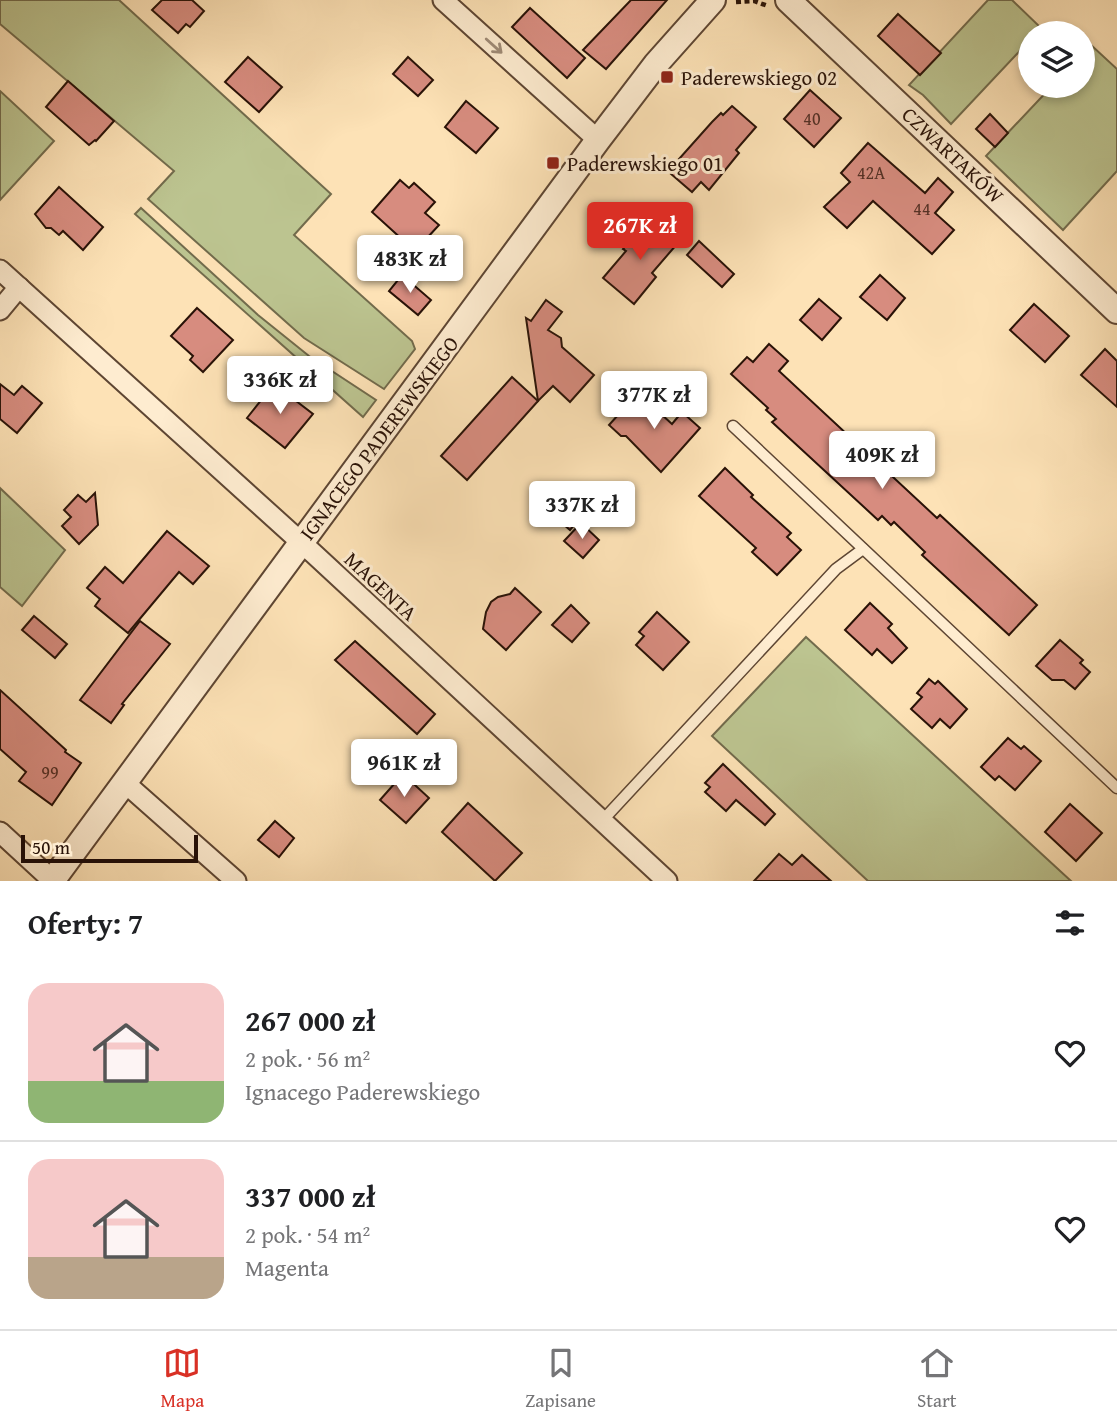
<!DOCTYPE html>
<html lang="pl">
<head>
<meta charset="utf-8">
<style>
  body { margin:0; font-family:"Gentium Book Plus",serif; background:#f2f2f2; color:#202124; height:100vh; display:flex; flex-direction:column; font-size:26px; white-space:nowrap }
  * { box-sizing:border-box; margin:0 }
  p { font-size:23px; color:#757577 }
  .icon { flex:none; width:38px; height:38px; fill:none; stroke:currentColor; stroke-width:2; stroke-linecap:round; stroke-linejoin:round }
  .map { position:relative; height:881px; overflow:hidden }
  .panel { display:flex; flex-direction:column; background:#fff; flex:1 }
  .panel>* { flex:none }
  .tools { position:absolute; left:1018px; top:21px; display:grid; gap:14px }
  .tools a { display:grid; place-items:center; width:77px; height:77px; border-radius:50%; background:#fff; box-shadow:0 4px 10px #0003; font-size:35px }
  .scale { position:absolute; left:21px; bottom:18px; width:177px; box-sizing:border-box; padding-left:7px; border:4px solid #291207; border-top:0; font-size:19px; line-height:24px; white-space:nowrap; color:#291207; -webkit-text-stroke:5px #feecd0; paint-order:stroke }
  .price { position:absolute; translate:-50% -60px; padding:0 16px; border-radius:7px; background:#fff; color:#222; font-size:23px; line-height:46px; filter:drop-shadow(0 2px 4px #0008) }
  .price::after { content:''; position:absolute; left:50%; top:42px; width:21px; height:16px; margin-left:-10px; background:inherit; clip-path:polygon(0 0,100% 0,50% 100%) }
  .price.selected { background:#d93025; color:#fff }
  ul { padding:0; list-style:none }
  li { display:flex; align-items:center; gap:21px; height:175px; padding:0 28px }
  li+li { border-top:2px solid #e0e0e0 }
  li span { display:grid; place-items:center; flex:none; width:196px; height:140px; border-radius:21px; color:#555 }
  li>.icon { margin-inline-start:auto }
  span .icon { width:84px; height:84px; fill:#fffc; stroke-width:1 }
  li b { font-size:30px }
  h2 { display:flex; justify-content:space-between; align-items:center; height:84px; padding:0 28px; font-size:30px }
  .menu { display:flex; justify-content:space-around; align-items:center; height:98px; border-top:2px solid #e0e0e0; background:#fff; font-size:19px; color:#757577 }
  .menu a { display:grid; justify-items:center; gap:4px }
  .menu .selected { color:#d93025 }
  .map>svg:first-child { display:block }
</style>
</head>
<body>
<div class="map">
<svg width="1117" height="881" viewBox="0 0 1117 881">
  <rect width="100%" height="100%" fill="#fde2b6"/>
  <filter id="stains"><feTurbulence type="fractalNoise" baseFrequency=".00286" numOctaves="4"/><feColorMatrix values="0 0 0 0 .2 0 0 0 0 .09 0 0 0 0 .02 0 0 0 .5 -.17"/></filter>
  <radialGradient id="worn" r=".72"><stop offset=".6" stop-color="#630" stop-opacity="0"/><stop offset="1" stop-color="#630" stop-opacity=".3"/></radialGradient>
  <!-- green -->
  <g fill="#bcc490" stroke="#726b4c" stroke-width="2">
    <polygon points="0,0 119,0 331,194 294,235 412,341 415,349 384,389 304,338 148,199 174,171 0,24"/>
    <polygon points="988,0 1012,0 1041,28 1036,33 1031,33 1031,39 951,124 923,95 909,85"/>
    <polygon points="1091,45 1117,69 1117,171 1063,230 986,156 1052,86 1083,86 1083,53"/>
    <polygon points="0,91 54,141 0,200"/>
    <polygon points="141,208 258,315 309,356 376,400 363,417 135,214"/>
    <polygon points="0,488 65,550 22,606 0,587"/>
    <polygon points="806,637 1071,881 868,881 712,736"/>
  </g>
  <!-- building -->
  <g fill="#d78c7f" stroke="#291207" stroke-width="2">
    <polygon points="162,0 192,0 204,11 190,27 186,24 178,33 152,10"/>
    <polygon points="631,0 667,0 606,69 583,50"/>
    <polygon points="530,8 585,58 567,78 512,27"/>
    <polygon points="898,14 941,53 920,75 878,36"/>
    <polygon points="248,57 282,87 259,112 225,82"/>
    <polygon points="408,57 433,80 418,96 393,74"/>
    <polygon points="68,81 114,121 96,141 95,140 89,145 46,107"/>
    <polygon points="810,90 841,118 814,147 784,119"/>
    <polygon points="466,101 498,128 476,153 445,127"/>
    <polygon points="732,106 756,127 736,150 739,153 709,190 701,182 692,192 671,174 682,162 679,159 712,122 721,113 723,115"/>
    <polygon points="990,114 1008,133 995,147 976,129"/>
    <polygon points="868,143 925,193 938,178 953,192 935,213 954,230 932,254 873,201 847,228 824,207 850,182 841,173"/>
    <polygon points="400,180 409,188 414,183 435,202 425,213 439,225 415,251 372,212"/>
    <polygon points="59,187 103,227 83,250 63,231 59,235 51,228 46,228 35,214"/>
    <polygon points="648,220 677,244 652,273 656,277 634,304 603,278 626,251 623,249"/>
    <polygon points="699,241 734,274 722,287 687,255"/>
    <polygon points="402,275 431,300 418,315 389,291"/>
    <polygon points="880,275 905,298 887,320 860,297"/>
    <polygon points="819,299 841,318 822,340 800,320"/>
    <polygon points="546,300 562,312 548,330 561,338 562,347 594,375 570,402 553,386 538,401 526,318 531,321"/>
    <polygon points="1034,304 1069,336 1045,362 1010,330"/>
    <polygon points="197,308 233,340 203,372 190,360 193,356 171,336"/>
    <polygon points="769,344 788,361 779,371 937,518 940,515 1037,605 1009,635 922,555 925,552 894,522 891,525 882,516 878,520 787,436 772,422 776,419 766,410 768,408 731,374 747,357 753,362"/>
    <polygon points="1105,349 1117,361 1117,407 1081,375"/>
    <polygon points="512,377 538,401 467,480 441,456"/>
    <polygon points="0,384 14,395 22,386 42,403 17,433 0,419"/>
    <polygon points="274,384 313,414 285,448 247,418"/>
    <polygon points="638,393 672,424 682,412 700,428 661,472 626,436 621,436 609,425"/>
    <polygon points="725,468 753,495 751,497 791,533 787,537 801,550 777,575 752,552 756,548 699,496"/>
    <polygon points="556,487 570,501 576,494 590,506 570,530 547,510"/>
    <polygon points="95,493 98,525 79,544 62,526 71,517 64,510 78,495 86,502"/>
    <polygon points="581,523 599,540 583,558 564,541"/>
    <polygon points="167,531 209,566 193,584 179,572 128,633 95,606 100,599 87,588 105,567 123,583"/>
    <polygon points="515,588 541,612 506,650 483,629 486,612 491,602 498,597 510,594"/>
    <polygon points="870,603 892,624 888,628 907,648 892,663 877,649 872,655 845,630"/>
    <polygon points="571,605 589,623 572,642 552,625"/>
    <polygon points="657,612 689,642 663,670 636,645 644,636 639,632"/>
    <polygon points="34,616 67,644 55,658 22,630"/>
    <polygon points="140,621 170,644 122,704 124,705 111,723 80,700"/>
    <polygon points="1060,640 1083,660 1080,663 1090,672 1075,689 1064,680 1052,680 1036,666"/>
    <polygon points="355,641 435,714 417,734 335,660"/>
    <polygon points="929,679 935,684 938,681 967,709 950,728 940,719 932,728 911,709 922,697 917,693"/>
    <polygon points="0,690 66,750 65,752 81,763 52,805 19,781 26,772 0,749"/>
    <polygon points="1008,738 1021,749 1024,746 1041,761 1015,790 999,776 995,780 981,767"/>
    <polygon points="723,764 775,814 765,825 736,800 726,811 705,792 710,787 705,783"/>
    <polygon points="403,774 429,798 406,823 380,800"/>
    <polygon points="468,803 522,853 495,881 442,832"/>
    <polygon points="1070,804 1102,833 1076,861 1045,832"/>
    <polygon points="275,821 294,838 279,857 258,840"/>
    <polygon points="779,854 792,865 802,855 831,881 754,881"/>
  </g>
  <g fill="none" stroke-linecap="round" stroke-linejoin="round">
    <!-- service casing -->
    <g stroke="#5e4633" stroke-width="13">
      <g id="service">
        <polyline points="733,426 1117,788"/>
        <polyline points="602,821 836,569 863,549"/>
      </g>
    </g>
    <!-- minor casing -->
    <g stroke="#5e4633" stroke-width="23">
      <g id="minor">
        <polyline points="443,0 598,140"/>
        <polyline points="0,270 314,554 667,881"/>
        <polyline points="0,310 19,287"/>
        <polyline points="124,782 236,881"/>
        <polyline points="0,832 52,880"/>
      </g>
    </g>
    <!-- tertiary casing -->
    <g stroke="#5e4633" stroke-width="28">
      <g id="tertiary">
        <polyline points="788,0 1117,311"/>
        <polyline points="52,881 598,140 656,64 713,0"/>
      </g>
    </g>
    <!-- path -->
    <polyline stroke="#291207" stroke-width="4.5" stroke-dasharray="5 3.5" stroke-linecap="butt" points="736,2 754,1 768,6"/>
    <!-- service -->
    <use href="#service" stroke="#feecd0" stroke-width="10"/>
    <!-- minor -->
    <use href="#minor" stroke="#feecd0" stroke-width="19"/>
    <!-- tertiary -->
    <use href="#tertiary" stroke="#feecd0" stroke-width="24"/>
  </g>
  <!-- one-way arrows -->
  <defs><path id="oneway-shaft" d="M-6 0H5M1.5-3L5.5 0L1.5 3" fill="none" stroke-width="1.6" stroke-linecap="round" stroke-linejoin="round" transform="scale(1.75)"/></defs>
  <use stroke="#9e8a76" href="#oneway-shaft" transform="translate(494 46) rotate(42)"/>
  <!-- markers -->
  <g fill="#8f2418" stroke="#feecd0" stroke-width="2.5">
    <rect x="660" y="70" width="14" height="14" rx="3.5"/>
    <rect x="546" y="156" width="14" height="14" rx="3.5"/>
  </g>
  <g text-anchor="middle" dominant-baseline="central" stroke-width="6" stroke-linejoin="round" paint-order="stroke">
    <!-- number labels -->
    <g font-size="18" fill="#543025">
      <text x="812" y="118">40</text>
      <text x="871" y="172">42A</text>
      <text x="922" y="208">44</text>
      <text x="50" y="772">99</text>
    </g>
    <!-- poi labels -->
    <g font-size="21" fill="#291207" stroke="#feecd0" text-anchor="start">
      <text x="681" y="77">Paderewskiego 02</text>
      <text x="567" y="163">Paderewskiego 01</text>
    </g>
    <!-- street labels -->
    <g font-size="21" fill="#291207" stroke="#feecd0">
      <text transform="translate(953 155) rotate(43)">CZWARTAKÓW</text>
      <text transform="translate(379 438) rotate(-53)">IGNACEGO PADEREWSKIEGO</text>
      <text transform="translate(381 586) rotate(43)">MAGENTA</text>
    </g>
  </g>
  <rect width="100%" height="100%" filter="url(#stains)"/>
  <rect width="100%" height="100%" fill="url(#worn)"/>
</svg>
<div class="tools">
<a><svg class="icon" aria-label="layers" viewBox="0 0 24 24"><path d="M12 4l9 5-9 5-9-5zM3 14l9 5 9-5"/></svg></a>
</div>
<div class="scale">50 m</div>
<b class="price selected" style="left:640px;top:262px">267K zł</b>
<b class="price" style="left:410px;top:295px">483K zł</b>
<b class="price" style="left:280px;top:416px">336K zł</b>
<b class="price" style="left:654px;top:431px">377K zł</b>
<b class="price" style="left:882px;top:491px">409K zł</b>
<b class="price" style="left:582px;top:541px">337K zł</b>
<b class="price" style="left:404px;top:799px">961K zł</b>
</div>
<section class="panel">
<h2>Oferty: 7<svg class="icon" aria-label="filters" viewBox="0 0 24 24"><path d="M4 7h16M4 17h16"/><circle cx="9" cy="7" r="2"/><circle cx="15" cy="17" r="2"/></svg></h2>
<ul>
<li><span style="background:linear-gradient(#f6c9c9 70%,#8fb573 0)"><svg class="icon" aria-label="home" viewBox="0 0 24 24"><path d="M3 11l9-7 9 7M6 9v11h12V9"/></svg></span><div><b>267 000 zł</b><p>2 pok. · 56 m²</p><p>Ignacego Paderewskiego</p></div><svg class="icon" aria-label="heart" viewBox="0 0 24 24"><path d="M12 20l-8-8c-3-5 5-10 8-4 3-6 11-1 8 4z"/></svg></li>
<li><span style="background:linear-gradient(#f6c9c9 70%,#b9a48a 0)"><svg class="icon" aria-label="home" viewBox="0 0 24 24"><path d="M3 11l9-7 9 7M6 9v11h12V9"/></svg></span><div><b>337 000 zł</b><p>2 pok. · 54 m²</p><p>Magenta</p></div><svg class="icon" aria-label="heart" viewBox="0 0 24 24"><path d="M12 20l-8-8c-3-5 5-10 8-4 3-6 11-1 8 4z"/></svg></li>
</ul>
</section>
<nav class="menu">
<a class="selected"><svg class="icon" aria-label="map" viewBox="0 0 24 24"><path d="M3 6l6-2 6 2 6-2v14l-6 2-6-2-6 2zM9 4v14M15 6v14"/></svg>Mapa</a>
<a><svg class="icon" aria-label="saved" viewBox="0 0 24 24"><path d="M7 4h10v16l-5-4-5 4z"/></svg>Zapisane</a>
<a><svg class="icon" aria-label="home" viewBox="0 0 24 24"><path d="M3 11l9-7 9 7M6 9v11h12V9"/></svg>Start</a>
</nav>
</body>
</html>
